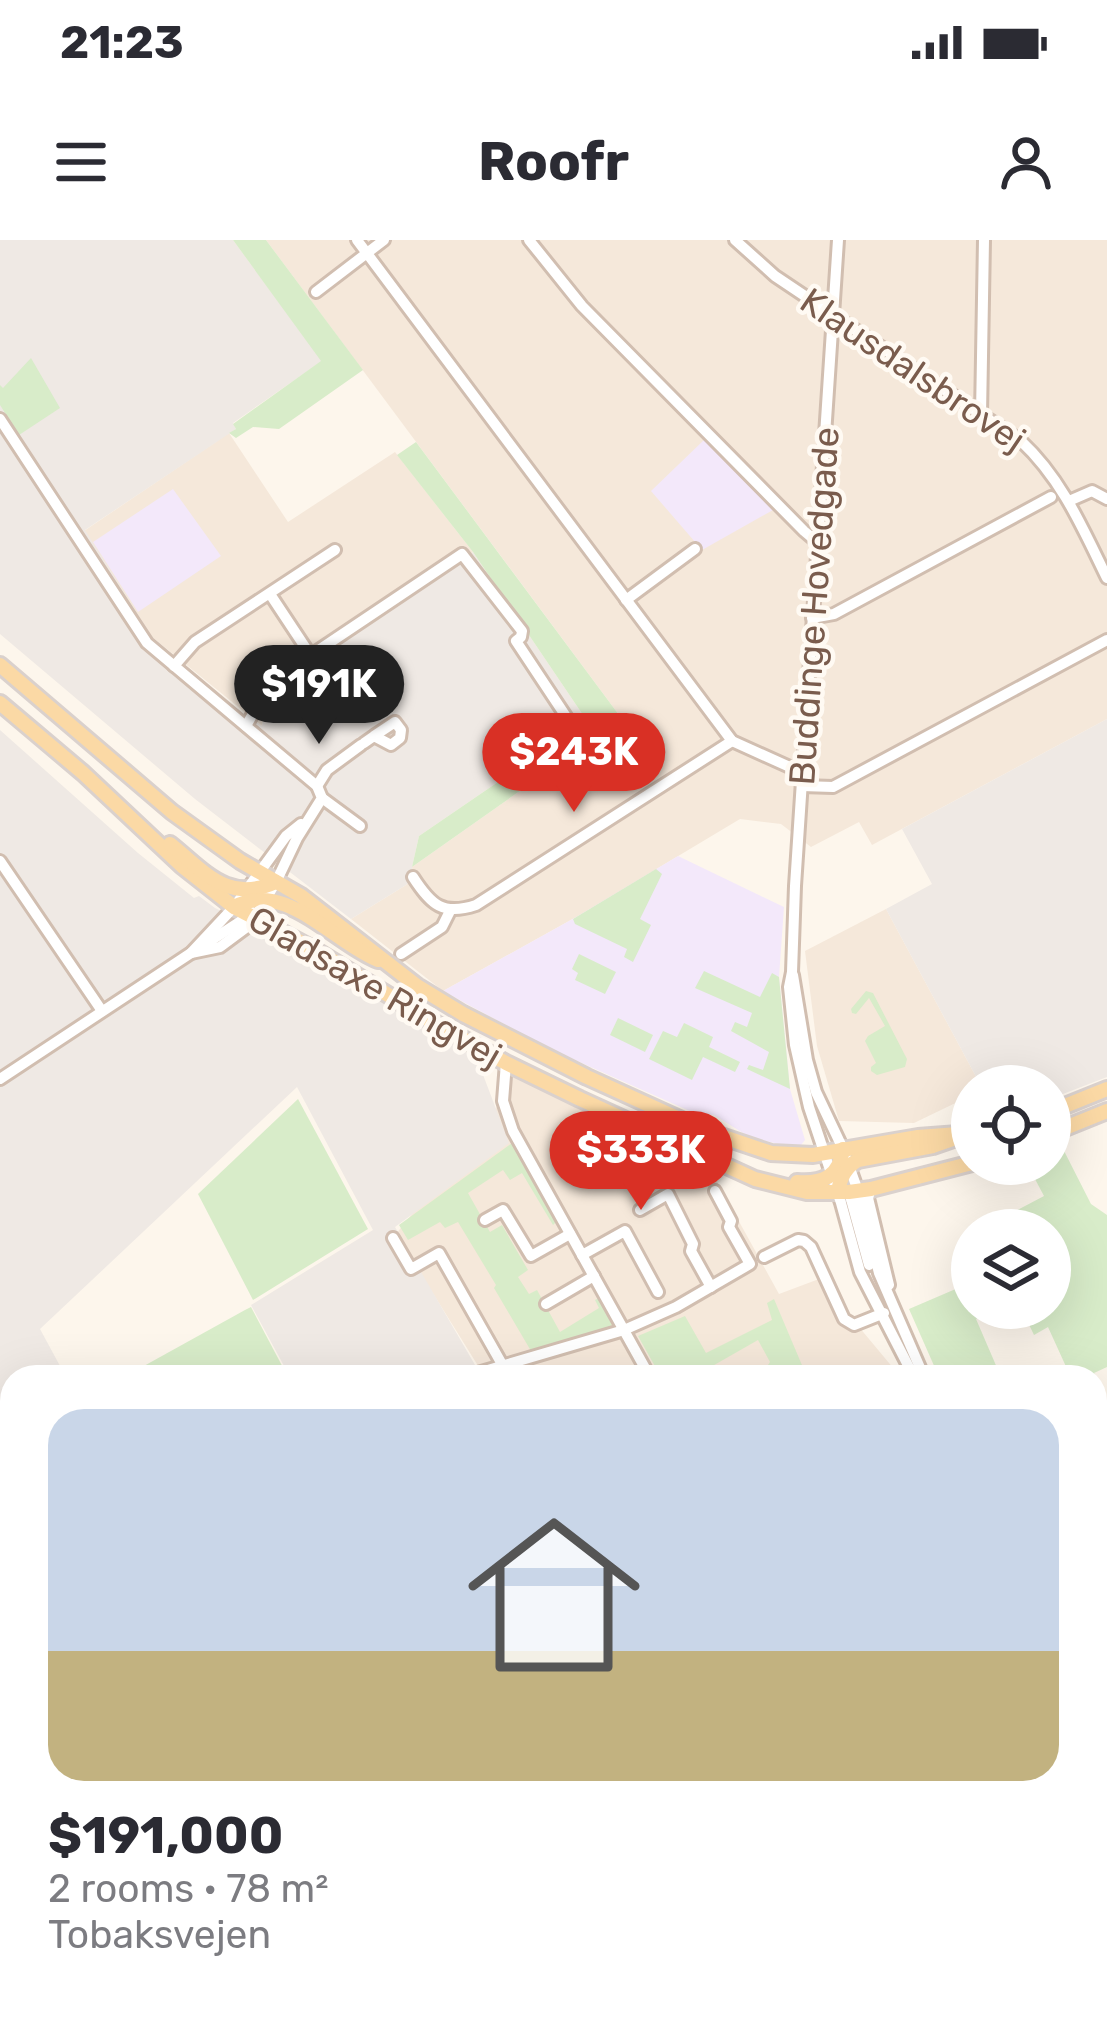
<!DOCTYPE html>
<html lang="en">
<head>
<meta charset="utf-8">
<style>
  body { margin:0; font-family:Rubik,sans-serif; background:#f2f2f3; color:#2b2b33; height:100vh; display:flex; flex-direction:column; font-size:45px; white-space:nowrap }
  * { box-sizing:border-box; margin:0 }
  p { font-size:39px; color:#7c7c81 }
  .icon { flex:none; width:66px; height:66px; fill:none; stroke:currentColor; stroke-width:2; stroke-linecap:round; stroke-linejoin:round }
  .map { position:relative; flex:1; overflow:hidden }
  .sheet { position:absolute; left:0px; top:1125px; width:1107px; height:660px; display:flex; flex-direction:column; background:#fff; border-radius:36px 36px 0 0; box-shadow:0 12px 48px #0002 }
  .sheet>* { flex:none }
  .controls { position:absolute; left:951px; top:825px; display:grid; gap:24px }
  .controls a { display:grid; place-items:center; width:120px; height:120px; border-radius:50%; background:#fff; box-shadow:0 12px 48px #0002; font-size:60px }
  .price { position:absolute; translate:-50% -102px; padding:0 27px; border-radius:42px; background:#d93025; color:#fff; font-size:39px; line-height:78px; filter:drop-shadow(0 3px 6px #0008) }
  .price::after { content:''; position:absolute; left:50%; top:72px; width:36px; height:27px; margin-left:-18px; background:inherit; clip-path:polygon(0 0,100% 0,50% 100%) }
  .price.on { background:#222; color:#fff }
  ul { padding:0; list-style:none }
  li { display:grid; align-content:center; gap:24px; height:636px; padding:0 48px }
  li span { display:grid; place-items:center; height:372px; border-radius:36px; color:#555 }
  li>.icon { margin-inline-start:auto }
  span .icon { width:216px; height:216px; fill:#fffc; stroke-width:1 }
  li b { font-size:51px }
  .status { display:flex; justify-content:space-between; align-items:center; height:84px; padding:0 60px; background:#fff; direction:ltr }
  .status svg { height:33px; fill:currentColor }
  header { display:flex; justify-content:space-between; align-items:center; height:156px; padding:0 48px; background:#fff; font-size:54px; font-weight:700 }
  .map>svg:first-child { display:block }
</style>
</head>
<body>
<div class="status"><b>21:23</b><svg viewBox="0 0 49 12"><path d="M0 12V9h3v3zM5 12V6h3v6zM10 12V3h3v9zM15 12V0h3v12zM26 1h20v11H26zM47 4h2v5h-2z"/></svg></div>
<header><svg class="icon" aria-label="menu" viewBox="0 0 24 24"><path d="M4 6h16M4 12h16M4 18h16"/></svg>Roofr<svg class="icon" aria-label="person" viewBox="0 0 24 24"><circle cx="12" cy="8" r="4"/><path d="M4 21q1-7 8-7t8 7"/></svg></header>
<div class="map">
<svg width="1107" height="1785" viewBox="0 0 1107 1785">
  <rect width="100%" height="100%" fill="#fdf6ec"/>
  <!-- residential -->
  <g fill="#f5e8da">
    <polygon points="266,0 1107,0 1107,479 872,605 859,582 811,607 781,584 740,579 578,676 443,751 351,679 406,645 413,637 412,627 622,479"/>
    <polygon points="229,193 288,282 395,212 473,312 275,446 266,463 262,486 152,397 84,291"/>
    <polygon points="886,669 981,846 972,846 972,855 914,883 839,881 817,806 805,711"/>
    <polygon points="514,836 709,927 779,1054 819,1039 894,1129 905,1137 485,1137 396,994 496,868"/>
    <polygon points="1107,1391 1107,1785 254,1785 261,1773 1095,1773 1095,1407"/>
  </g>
  <!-- industrial -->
  <g fill="#efe9e4">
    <polygon points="0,0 233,0 322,121 233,183 236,189 85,290 152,397 243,473 262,486 266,463 275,446 473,312 587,481 419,596 412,627 413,637 406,645 351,679 195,559 0,394"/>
    <polygon points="1107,479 1107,837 1050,859 1050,846 981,846 886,669 932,644 902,589"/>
    <polygon points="0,490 138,613 194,658 199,656 215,668 268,694 477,819 509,903 395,987 482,1137 290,1137 251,1065 373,990 297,847 40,1089 66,1137 12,1137 12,1190 0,1196"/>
  </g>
  <!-- education -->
  <g fill="#f3e8fa">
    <polygon points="704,200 773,270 702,310 651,251"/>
    <polygon points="173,249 221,316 138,372 93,302"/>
    <polygon points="678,616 784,667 779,737 790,849 805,900 801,905 779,904 751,898 714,875 692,872 548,808 443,751 578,676"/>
    <polygon points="1107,1639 1107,1785 1012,1785 1014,1773 1095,1773 1095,1644"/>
  </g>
  <!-- green -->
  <g fill="#d8ecc9">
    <polygon points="233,0 266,0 363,130 279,189 253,187 236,198 229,193 236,189 233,184 321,121"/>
    <polygon points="31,118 60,168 19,195 0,165 0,145 3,148"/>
    <polygon points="416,202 622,479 412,627 419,596 587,481 473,312 397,215"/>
    <polygon points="656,629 662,634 640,679 651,685 633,722 624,717 627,709 575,684 573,679"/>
    <polygon points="579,714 616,732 605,754 575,740 578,733 572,729"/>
    <polygon points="704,731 760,757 772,733 779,737 790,849 747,829 749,825 763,830 769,812 731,791 735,782 747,787 752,773 695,748"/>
    <polygon points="866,751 873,753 907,819 905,827 877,835 871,831 871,827 876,823 865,801 868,796 885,786 869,758 856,774 852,773 851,769"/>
    <polygon points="618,778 653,795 645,812 610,795"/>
    <polygon points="684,783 713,797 709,807 740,822 735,832 703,817 692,840 649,819 663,791 677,797"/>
    <polygon points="298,859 368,989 253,1060 198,954"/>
    <polygon points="512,903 556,982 553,985 522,933 510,940 503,930 468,953 490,992 502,985 528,1030 518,1037 529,1054 537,1050 560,1092 599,1068 595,1060 599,1058 613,1083 611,1087 531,1111 494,1048 496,1045 458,982 445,988 440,982 408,1000 399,985"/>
    <polygon points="1060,903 1091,964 1107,975 1107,1127 1094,1133 1097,1140 1095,1141 1095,1137 1063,1137 1062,1134 1068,1131 1048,1087 1034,1095 1022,1070 995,1082 990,1073 976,1079 1001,1137 939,1137 909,1069 972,1042 972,1068 1050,1068 1050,990 994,990 991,984 1044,956 1027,924 1050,924 1050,907"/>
    <polygon points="774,1059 807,1137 751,1137 766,1128 770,1122 758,1100 709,1128 711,1135 707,1137 661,1137 638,1096 685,1076 706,1113 772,1080 767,1063"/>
    <polygon points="251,1067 288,1137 124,1137 245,1070"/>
    <polygon points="12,1225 12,1337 0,1315 0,1231"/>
    <polygon points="12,1583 12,1773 224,1773 235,1785 0,1785 0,1589"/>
  </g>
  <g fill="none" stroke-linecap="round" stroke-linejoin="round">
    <!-- minor casing -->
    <g stroke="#d1beb0" stroke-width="16">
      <g id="minor">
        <polyline points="357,0 732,501 803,533"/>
        <polyline points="529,0 582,66 804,291 817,302"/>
        <path d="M 735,0 L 775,36 L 1021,201 C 1062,239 1083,289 1107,338"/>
        <polyline points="838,0 795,646 792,732 789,747 795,805 809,867 841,963 860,1032 914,1137"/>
        <polyline points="316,52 384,0"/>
        <polyline points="981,175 984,0"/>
        <polyline points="0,179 147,403 317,546 322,558 297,598 276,642 251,684 220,707 191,713"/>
        <polyline points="1069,261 1092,251 1107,259"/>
        <polyline points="270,354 311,416"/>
        <polyline points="626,360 695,309"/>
        <polyline points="812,378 834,374 1051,257"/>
        <polyline points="174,426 195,402 335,310"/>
        <polyline points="246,486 271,442 462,314 522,391 521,397 516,401 569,481"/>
        <polyline points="364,503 374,496 391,505 400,498 401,490 395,482 374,496"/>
        <polyline points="317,546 327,530 361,505"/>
        <polyline points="802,546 833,547 1107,400"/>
        <polyline points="322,558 360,586"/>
        <polyline points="0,621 102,771"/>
        <path d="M 413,637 C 431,665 443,676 476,665 L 732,501"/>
        <polyline points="204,705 241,681 249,668"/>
        <polyline points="401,714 442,687 450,671"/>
        <polyline points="793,735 807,820 816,852 843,909 858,951 879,1033 924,1137"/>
        <polyline points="506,823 503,861 513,891 650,1137"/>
        <polyline points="0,839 191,713 234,667 286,596 301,584"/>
        <polyline points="871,949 868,958 889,1045"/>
        <polyline points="849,952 869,1025"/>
        <polyline points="640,970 668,954 693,1004 691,1011 711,1047"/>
        <polyline points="485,980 503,970 531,1016 570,994"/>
        <polyline points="393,998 411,1029 439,1013 503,1126 506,1137"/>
        <polyline points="582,1015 625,991 658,1052"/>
        <polyline points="764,1017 798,1000 804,1001 811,1007 844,1079 854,1085 884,1073"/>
        <polyline points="546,1064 594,1036"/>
        <polyline points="464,1137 624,1090 676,1067 750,1024 729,987 731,981 715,951"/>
        <polyline points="0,1361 12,1383"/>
        <polyline points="1095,1384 1107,1371"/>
        <polyline points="1095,1411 1107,1418"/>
        <polyline points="1095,1425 1107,1433"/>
        <polyline points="235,1773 246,1785"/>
        <polyline points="830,1773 833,1785"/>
        <polyline points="337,1785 343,1773"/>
        <polyline points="471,1785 476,1773"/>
        <polyline points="617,1785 623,1773"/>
        <polyline points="992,1785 995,1773"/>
        <polyline points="1000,1785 1003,1773"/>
      </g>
    </g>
    <!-- major casing -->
    <g stroke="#dad1cd" stroke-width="20">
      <g id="major">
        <polyline points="0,425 172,572 240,621 301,656 417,746 463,774 587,837 706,891 771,913 813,915 918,897 972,893"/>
        <polyline points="0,463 83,533 182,626 234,667 315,710 424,777 506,823 580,859 755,939 807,952 849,952 871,949 972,923"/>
        <path d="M 170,604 C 205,632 228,664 276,642"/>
        <path d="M 234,667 C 285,639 333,702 378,720"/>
        <polyline points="1050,872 1107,849"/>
        <polyline points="1050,894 1107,871"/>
        <path d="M 797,942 C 823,944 839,937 843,909"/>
        <path d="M 838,952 C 840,938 845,927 858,920 L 933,906 L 953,899"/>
      </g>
    </g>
    <!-- minor -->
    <use href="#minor" stroke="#fff" stroke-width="10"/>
    <!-- major -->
    <use href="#major" stroke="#fbd9a5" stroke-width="14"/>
  </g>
  <g text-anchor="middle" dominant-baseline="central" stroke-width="9" stroke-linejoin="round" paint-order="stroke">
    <!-- street labels -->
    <g font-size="36" fill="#7a5c4d" stroke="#fffaf3">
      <text transform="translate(913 130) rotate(34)">Klausdalsbrovej</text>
      <text transform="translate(814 366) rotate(-86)">Buddinge Hovedgade</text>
      <text transform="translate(375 747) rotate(30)">Gladsaxe Ringvej</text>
    </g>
  </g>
</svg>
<div class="controls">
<a><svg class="icon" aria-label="locate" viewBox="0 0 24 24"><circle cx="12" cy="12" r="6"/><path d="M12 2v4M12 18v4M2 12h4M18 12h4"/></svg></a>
<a><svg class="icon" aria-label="layers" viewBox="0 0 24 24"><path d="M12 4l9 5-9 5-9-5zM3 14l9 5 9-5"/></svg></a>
</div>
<b class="price on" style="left:319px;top:507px">$191K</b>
<b class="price" style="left:574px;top:575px">$243K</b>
<b class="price" style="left:641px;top:973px">$333K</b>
<section class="sheet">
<ul>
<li><span style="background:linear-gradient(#c9d6e8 65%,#c2b280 0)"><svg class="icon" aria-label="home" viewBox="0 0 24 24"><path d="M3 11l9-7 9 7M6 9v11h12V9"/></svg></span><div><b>$191,000</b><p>2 rooms · 78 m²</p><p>Tobaksvejen</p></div></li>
</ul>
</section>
</div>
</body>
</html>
